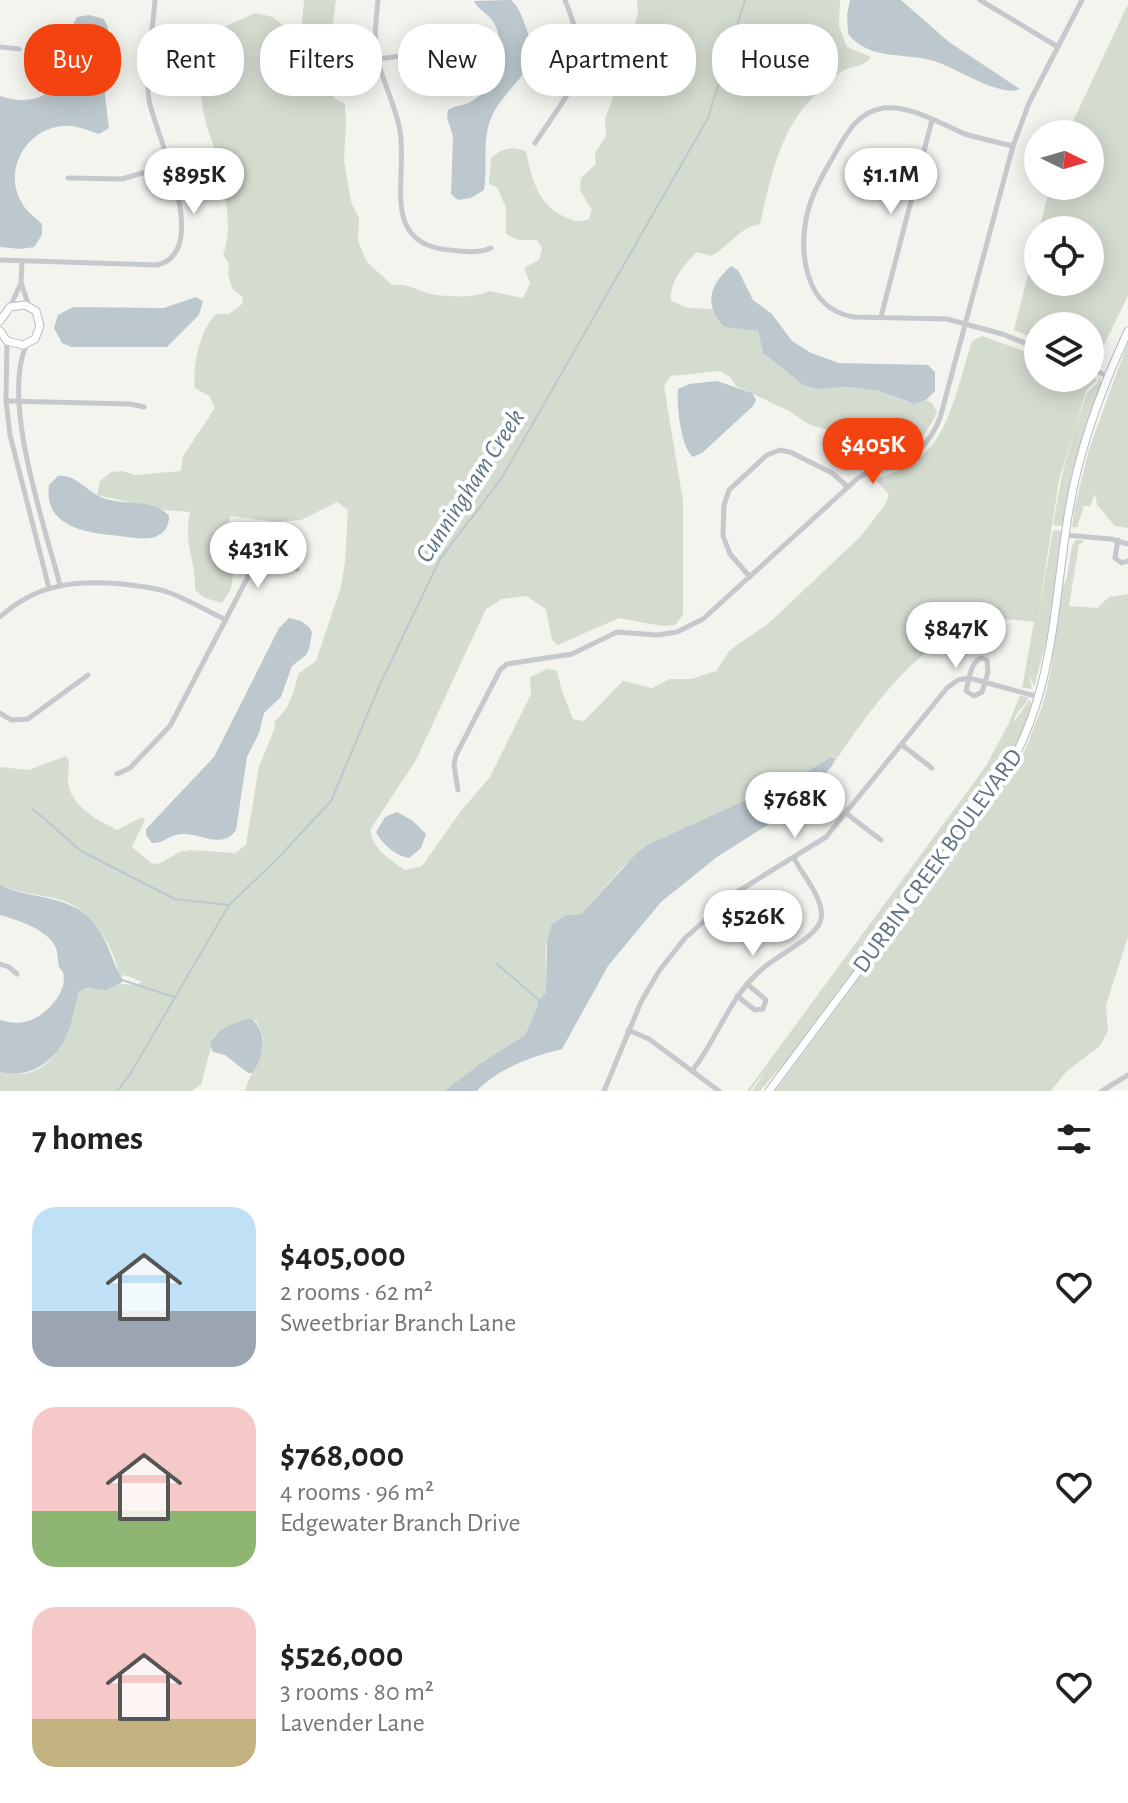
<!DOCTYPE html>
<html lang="en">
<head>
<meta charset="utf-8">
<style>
  body { margin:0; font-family:"Alegreya Sans",sans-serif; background:#f2f2f2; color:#222; height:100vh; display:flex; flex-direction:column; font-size:30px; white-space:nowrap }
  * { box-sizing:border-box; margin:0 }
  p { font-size:26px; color:#767676 }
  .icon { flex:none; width:44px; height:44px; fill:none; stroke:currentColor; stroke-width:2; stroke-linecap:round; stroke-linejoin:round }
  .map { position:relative; height:1091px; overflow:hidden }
  .panel { display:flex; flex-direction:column; background:#fff; flex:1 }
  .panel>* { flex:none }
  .hud { position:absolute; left:24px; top:24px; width:1080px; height:72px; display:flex; gap:16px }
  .needle { width:52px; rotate:95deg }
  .controls { position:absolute; left:1024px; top:120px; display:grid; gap:16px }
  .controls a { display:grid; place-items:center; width:80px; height:80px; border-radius:50%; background:#fff; box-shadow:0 4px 20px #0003; font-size:40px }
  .price { position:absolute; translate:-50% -68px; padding:0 18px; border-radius:28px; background:#fff; color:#222; font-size:26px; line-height:52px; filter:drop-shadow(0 2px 4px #0008) }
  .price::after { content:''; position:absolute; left:50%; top:48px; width:24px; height:18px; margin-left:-12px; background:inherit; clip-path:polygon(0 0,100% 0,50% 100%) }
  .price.on { background:#f24311; color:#fff }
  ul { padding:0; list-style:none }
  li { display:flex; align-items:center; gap:24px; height:200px; padding:0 32px }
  li span { display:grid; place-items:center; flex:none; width:224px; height:160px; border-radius:24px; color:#555 }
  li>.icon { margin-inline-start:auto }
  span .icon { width:96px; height:96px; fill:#fffc; stroke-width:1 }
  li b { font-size:34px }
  h2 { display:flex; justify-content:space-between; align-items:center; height:96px; padding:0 32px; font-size:34px }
  .tag { padding:0 28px; border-radius:32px; background:#fff; box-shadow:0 4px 20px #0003; font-size:28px; line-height:72px }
  .tag.on { background:#f24311; color:#fff }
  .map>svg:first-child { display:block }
</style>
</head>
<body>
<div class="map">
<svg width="1128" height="1091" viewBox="0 0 1128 1091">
  <rect width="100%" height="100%" fill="#f4f4ef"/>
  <!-- green -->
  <g fill="#d4dcd0">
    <path d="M 304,0 L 336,0 L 333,23 L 335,49 L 331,66 L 333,73 L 334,98 L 345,104 L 346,124 L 344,160 L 351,202 L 359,218 L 358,241 L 367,262 L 392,285 C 410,283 421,293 437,295 C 452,297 476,298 489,291 L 523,298 L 530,283 L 524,268 L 539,260 L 542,248 L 537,240 L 518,240 L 506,234 L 506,208 L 497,187 L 489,184 L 491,158 C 503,148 511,146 526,151 C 532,181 539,208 570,219 C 578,222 581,222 589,219 L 592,210 L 580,190 L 581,178 L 596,164 L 595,153 L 606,136 L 605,119 L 615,91 L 626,83 L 632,69 L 630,55 L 632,33 L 638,14 L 637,0 L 840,0 L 839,26 L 847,47 L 871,57 C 864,67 855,65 844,70 C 837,74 831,81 825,86 C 781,122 772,172 760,224 C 738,228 730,246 711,256 L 697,252 C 684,265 669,282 671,301 L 688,308 L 713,309 L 724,327 L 758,331 L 763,353 L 803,385 L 817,389 L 848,387 L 879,391 L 910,403 L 926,400 L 932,403 L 937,412 C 927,435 913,448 893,463 L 868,452 L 842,434 L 810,425 L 789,411 L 736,386 L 730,377 L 720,371 L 670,376 L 664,386 L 683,501 L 683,615 L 675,625 L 662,626 L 619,618 L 558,645 L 552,640 L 546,609 L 526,596 L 502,599 L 486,609 L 416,760 L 370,830 C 373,849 389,859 405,870 L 422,866 L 461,811 L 490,777 L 531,694 L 530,677 L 547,669 L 557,671 L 562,691 L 573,719 L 584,721 L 623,681 L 652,688 L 670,679 L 691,679 L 716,671 L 730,650 L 769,623 L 860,537 L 885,505 L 889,495 L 876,480 C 894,473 912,465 926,452 C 950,430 962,372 972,341 L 982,336 L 1038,356 L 1038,378 L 1090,378 L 1090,375 L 1097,380 L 1087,389 L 1059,480 L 1038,617 L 1053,530 L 1061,531 L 1050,627 L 1034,687 L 1029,673 L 1032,689 L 1022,688 L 1034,622 C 1022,621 1008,618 996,620 C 921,632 872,708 832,766 L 835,758 L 833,756 L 805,773 L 649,844 L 622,868 L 581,914 C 575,916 568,915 562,918 C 538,929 548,971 546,992 L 538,1001 L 537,1008 L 525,1035 L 481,1063 L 444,1091 L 245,1091 C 251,1067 275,1046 255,1020 L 214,1036 L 201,1085 L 191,1091 L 0,1091 L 0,1072 C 60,1085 64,1031 79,991 C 92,985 107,992 119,982 L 121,984 L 135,985 L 142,982 L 125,975 L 120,977 C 114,947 92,909 61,900 C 41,894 20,894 0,885 L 0,767 L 29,770 L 66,756 C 72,765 67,770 68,781 C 70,806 97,820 117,830 L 142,817 L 145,820 L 132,847 L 151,863 L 159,864 L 179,852 L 190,850 L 235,853 L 246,845 L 259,767 L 274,730 L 275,721 C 290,708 294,693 298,674 L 316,661 L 341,587 L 345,562 L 348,510 L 337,502 L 301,520 L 277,522 L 230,516 L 226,549 L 234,568 L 231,589 L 222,603 L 205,598 L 195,590 C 196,561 183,544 190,512 L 165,510 L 97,495 L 100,481 L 111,472 L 122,471 L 135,475 L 181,471 L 183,456 L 215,408 L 209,396 L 195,388 C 192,368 200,329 216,314 L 229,314 L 242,304 L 243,298 L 232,288 L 228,274 L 229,264 L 223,254 C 233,235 225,189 221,167 C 217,151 208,135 205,119 C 198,91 200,65 202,37 L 255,13 L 273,17 L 293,33 L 301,32 Z"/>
    <polygon points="1128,4 1128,296 1103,347 1102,367 1090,361 1090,326 1038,326 1038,340 1014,330 1038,235 1038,282 1090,282 1090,230 1039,230 1050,186 1090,186 1090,134 1067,134"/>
    <path d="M 1128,342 L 1128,528 L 1115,526 L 1097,505 L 1095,494 L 1090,506 L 1083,506 C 1083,515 1078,519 1078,527 L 1072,527 L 1075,506 L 1089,449 Z"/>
    <polygon points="1100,377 1101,384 1072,472 1062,526 1053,525 1062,475 1073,434 1087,393 1097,384"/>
    <polygon points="1076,540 1083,540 1083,543 1079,544 1069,606 1097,608 1109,597 1128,594 1128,937 1106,1005 1108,1031 1100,1046 1066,1072 1051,1091 775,1091 1000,788 1025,750 1042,707 1050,675 1061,592 1067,577 1072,546"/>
    <path d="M 1020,695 L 1028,698 C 1025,708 1015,711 1014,722 L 1030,699 C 1036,718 1009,760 999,777 L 791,1055 L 760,1091 L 752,1091 L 772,1061 L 750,1091 L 747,1091 L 986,766 L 1009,723 Z"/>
  </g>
  <!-- water -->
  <g fill="#bcc8cd">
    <path d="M 511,0 C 519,7 522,17 526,27 C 544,76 504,83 490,121 C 482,143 488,168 484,190 L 471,198 L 458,200 L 451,194 L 453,136 L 447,118 L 448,110 C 455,106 459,106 466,104 C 496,92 509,50 494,23 C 489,14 478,10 474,1 Z"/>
    <path d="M 850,0 L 901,0 L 949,42 L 1020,89 C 1000,98 955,67 934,61 C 903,52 870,61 848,34 L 847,15 Z"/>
    <path d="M 89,15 L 104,19 L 108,28 L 105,96 L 109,128 L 99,134 C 86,130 76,125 62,126 C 28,129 3,168 21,201 C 25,211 35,217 42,224 L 42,235 L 34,247 L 21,249 L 0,247 L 0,96 C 58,114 70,67 74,22 L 77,17 Z"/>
    <path d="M 731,266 L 738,270 L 753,300 L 772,314 L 792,341 L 811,353 L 839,363 L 928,365 L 935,372 L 935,391 L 926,400 L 914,404 L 879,391 L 848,387 L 817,389 L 803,385 L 763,353 L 758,331 L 724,327 C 703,303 710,285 731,266 Z"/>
    <polygon points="196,297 203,301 199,315 167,347 71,347 62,343 54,328 58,315 73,307 164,308"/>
    <path d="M 717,381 L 752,393 L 756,400 L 753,406 L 702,453 L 693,457 C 681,449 676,403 678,389 L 689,384 Z"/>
    <path d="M 58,476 C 76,474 87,492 103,498 C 124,506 155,498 169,516 C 169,525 166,532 157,536 C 146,541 131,537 120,536 C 88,533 43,528 49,485 Z"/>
    <path d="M 289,618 L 301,621 L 310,628 L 312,633 L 309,649 L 306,655 L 292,666 L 281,697 L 264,713 L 259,733 L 247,757 L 236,830 C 222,850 202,833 182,834 C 171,834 163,844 152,843 L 146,835 L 146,829 L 214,757 L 279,628 Z"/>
    <path d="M 831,757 L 835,758 L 832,766 L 796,807 L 717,857 L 661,902 L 608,966 L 562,1049 C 533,1056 497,1069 477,1091 L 444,1091 L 481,1063 L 525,1035 L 537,1008 L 538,1001 L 546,992 L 547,940 L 552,924 L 564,916 L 581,914 L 637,853 L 649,844 L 805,773 Z"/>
    <path d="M 397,812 L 413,821 L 426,834 L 421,848 L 409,858 C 396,856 382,844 376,832 L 385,817 Z"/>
    <path d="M 0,885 C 33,901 74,893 97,927 C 108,942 113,964 122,978 L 122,982 L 106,990 L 87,988 L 79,991 C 75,1003 74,1016 69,1029 C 58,1059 33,1080 0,1072 L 0,1020 C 8,1022 16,1024 24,1022 C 43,1019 69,993 63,972 C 62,970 60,969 59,967 C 57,959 59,953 54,944 C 43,928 18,920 0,915 Z"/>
    <path d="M 251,1019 C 268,1030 264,1058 252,1073 L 248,1073 L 225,1055 L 213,1052 L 210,1045 C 217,1028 234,1022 251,1019 Z"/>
  </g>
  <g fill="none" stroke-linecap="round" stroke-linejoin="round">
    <!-- stream -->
    <g stroke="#bcc8cd" stroke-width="2">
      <polyline points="33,809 81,851 175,899 228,905"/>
      <polyline points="496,963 540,1001"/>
      <polyline points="122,980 174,997"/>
      <polyline points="117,1091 129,1076 229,905 278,858 331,801 381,682 440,559 501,479 708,118 745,0"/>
    </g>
    <!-- secondary casing -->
    <g stroke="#b5bbbf" stroke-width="9">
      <g id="secondary">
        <polyline points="0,321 10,307 25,305 36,311 40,326 35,339 23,345 7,341 0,331"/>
        <path d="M 769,1091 L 998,784 C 1055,702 1053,604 1069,510 C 1079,449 1102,387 1128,331"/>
      </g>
    </g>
    <!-- street -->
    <g stroke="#c6c9cc" stroke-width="5">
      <path d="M 378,0 C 376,20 373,41 378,61 C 384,85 396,107 400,131 C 408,177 379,244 449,250 C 463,251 478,254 491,248"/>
      <polyline points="980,0 1058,47"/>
      <polyline points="0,47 19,49"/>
      <polyline points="377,59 451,50"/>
      <path d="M 535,143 C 574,84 594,72 565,0"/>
      <path d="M 1013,146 C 997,142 981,139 965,134 C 941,124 911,105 884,108 C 856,112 846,135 833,157 C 824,173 814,189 809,207 C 797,248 803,309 854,317 L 947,319 L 1002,334 L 1038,348"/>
      <polyline points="68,178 122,179 170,165"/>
      <path d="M 0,260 L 157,265 C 214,252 155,134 149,100 C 145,73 153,28 155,0"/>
      <polyline points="21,283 22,261"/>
      <polyline points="10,307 21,283 29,306"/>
      <polyline points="881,317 932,120"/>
      <polyline points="7,341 6,401 10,435 49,588"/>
      <path d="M 27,344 C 0,398 45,527 60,585"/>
      <polyline points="1090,369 1108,376"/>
      <polyline points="6,401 130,404 144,407"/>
      <polyline points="1065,535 1111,539 1128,544"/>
      <polyline points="1118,540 1115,558 1122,563 1128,561"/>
      <polyline points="750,577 730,554 723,536 724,505 729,490 767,455 780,450 790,452 832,473 848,487"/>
      <path d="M 0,617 C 36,584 75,580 121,584 C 138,586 154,587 170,593 C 189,600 207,611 226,620"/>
      <path d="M 981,658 L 987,660 L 988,672 L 982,692 L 974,696 L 966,691 C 969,680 970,663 981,658 Z"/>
      <polyline points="0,713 11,720 28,719 88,675"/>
      <polyline points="902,745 932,768"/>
      <path d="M 117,774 L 130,768 L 170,726 L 250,573 C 265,558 279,564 297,569"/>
      <path d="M 458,790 L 454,765 L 456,755 L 500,670 L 507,664 L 572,654 L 617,632 L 657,635 L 677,632 L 703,619 L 858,478 C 868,471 877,470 889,466 C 914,459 931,441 940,418 L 1013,146 L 1029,103 L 1082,0"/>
      <polyline points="847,814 881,840"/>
      <polyline points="0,964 9,967 17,974"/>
      <polyline points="737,996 755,1010 763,1009 766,1000 747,984"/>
      <polyline points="628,1030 649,1039 719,1091"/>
      <path d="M 692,1071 C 718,1038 728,999 761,970 C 776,956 818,937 821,919 C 825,899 802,875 794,858"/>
      <polyline points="604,1091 641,1002 659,971 685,938 737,892 826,837 947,688 958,680 969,678 1039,697"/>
      <polyline points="1102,1091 1128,1075"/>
    </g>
    <!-- secondary -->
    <use href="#secondary" stroke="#fff" stroke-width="7"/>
  </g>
  <g text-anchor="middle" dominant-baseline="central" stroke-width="8" stroke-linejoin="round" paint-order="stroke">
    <!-- street labels -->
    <g font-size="24" fill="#607483" stroke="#fff">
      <text transform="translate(938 861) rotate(-54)">DURBIN CREEK BOULEVARD</text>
    </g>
    <!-- water labels -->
    <g font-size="26" font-style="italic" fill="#5b7781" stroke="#fff">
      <text transform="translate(470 486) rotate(-57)">Cunningham Creek</text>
    </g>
  </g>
</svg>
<div class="controls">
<a><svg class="needle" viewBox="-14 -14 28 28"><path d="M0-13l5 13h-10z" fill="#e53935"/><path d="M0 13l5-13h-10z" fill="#767676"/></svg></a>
<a><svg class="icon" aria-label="locate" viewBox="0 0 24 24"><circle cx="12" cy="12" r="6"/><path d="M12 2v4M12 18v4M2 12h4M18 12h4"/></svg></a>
<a><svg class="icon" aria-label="layers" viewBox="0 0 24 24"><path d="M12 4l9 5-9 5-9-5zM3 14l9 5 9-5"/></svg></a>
</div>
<b class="price" style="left:194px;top:216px">$895K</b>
<b class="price" style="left:891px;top:216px">$1.1M</b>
<b class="price on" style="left:873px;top:486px">$405K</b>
<b class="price" style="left:258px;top:590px">$431K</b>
<b class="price" style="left:956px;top:670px">$847K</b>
<b class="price" style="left:795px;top:840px">$768K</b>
<b class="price" style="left:753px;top:958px">$526K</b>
<div class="hud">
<a class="tag on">Buy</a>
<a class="tag">Rent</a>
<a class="tag">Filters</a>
<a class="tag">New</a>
<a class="tag">Apartment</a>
<a class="tag">House</a>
</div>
</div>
<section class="panel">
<h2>7 homes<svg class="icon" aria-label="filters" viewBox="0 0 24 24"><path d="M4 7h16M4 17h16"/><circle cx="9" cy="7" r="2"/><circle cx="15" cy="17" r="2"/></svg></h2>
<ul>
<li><span style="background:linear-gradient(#bfe0f5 65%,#9aa5b1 0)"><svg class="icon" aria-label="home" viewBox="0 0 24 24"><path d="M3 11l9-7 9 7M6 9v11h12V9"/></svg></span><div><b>$405,000</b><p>2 rooms · 62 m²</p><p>Sweetbriar Branch Lane</p></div><svg class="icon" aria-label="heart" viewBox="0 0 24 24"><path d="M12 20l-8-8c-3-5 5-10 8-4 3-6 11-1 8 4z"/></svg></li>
<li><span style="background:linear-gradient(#f6c9c9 65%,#8fb573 0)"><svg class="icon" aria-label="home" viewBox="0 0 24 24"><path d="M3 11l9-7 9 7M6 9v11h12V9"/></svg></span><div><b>$768,000</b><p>4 rooms · 96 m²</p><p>Edgewater Branch Drive</p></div><svg class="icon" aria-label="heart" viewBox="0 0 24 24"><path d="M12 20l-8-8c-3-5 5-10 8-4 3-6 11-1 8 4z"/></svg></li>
<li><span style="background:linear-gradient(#f6c9c9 70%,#c2b280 0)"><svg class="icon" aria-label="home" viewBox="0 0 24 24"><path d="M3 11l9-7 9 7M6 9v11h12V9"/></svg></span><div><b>$526,000</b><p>3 rooms · 80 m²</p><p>Lavender Lane</p></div><svg class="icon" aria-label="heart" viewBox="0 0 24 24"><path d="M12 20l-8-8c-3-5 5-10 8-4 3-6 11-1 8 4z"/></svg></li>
</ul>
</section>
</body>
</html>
